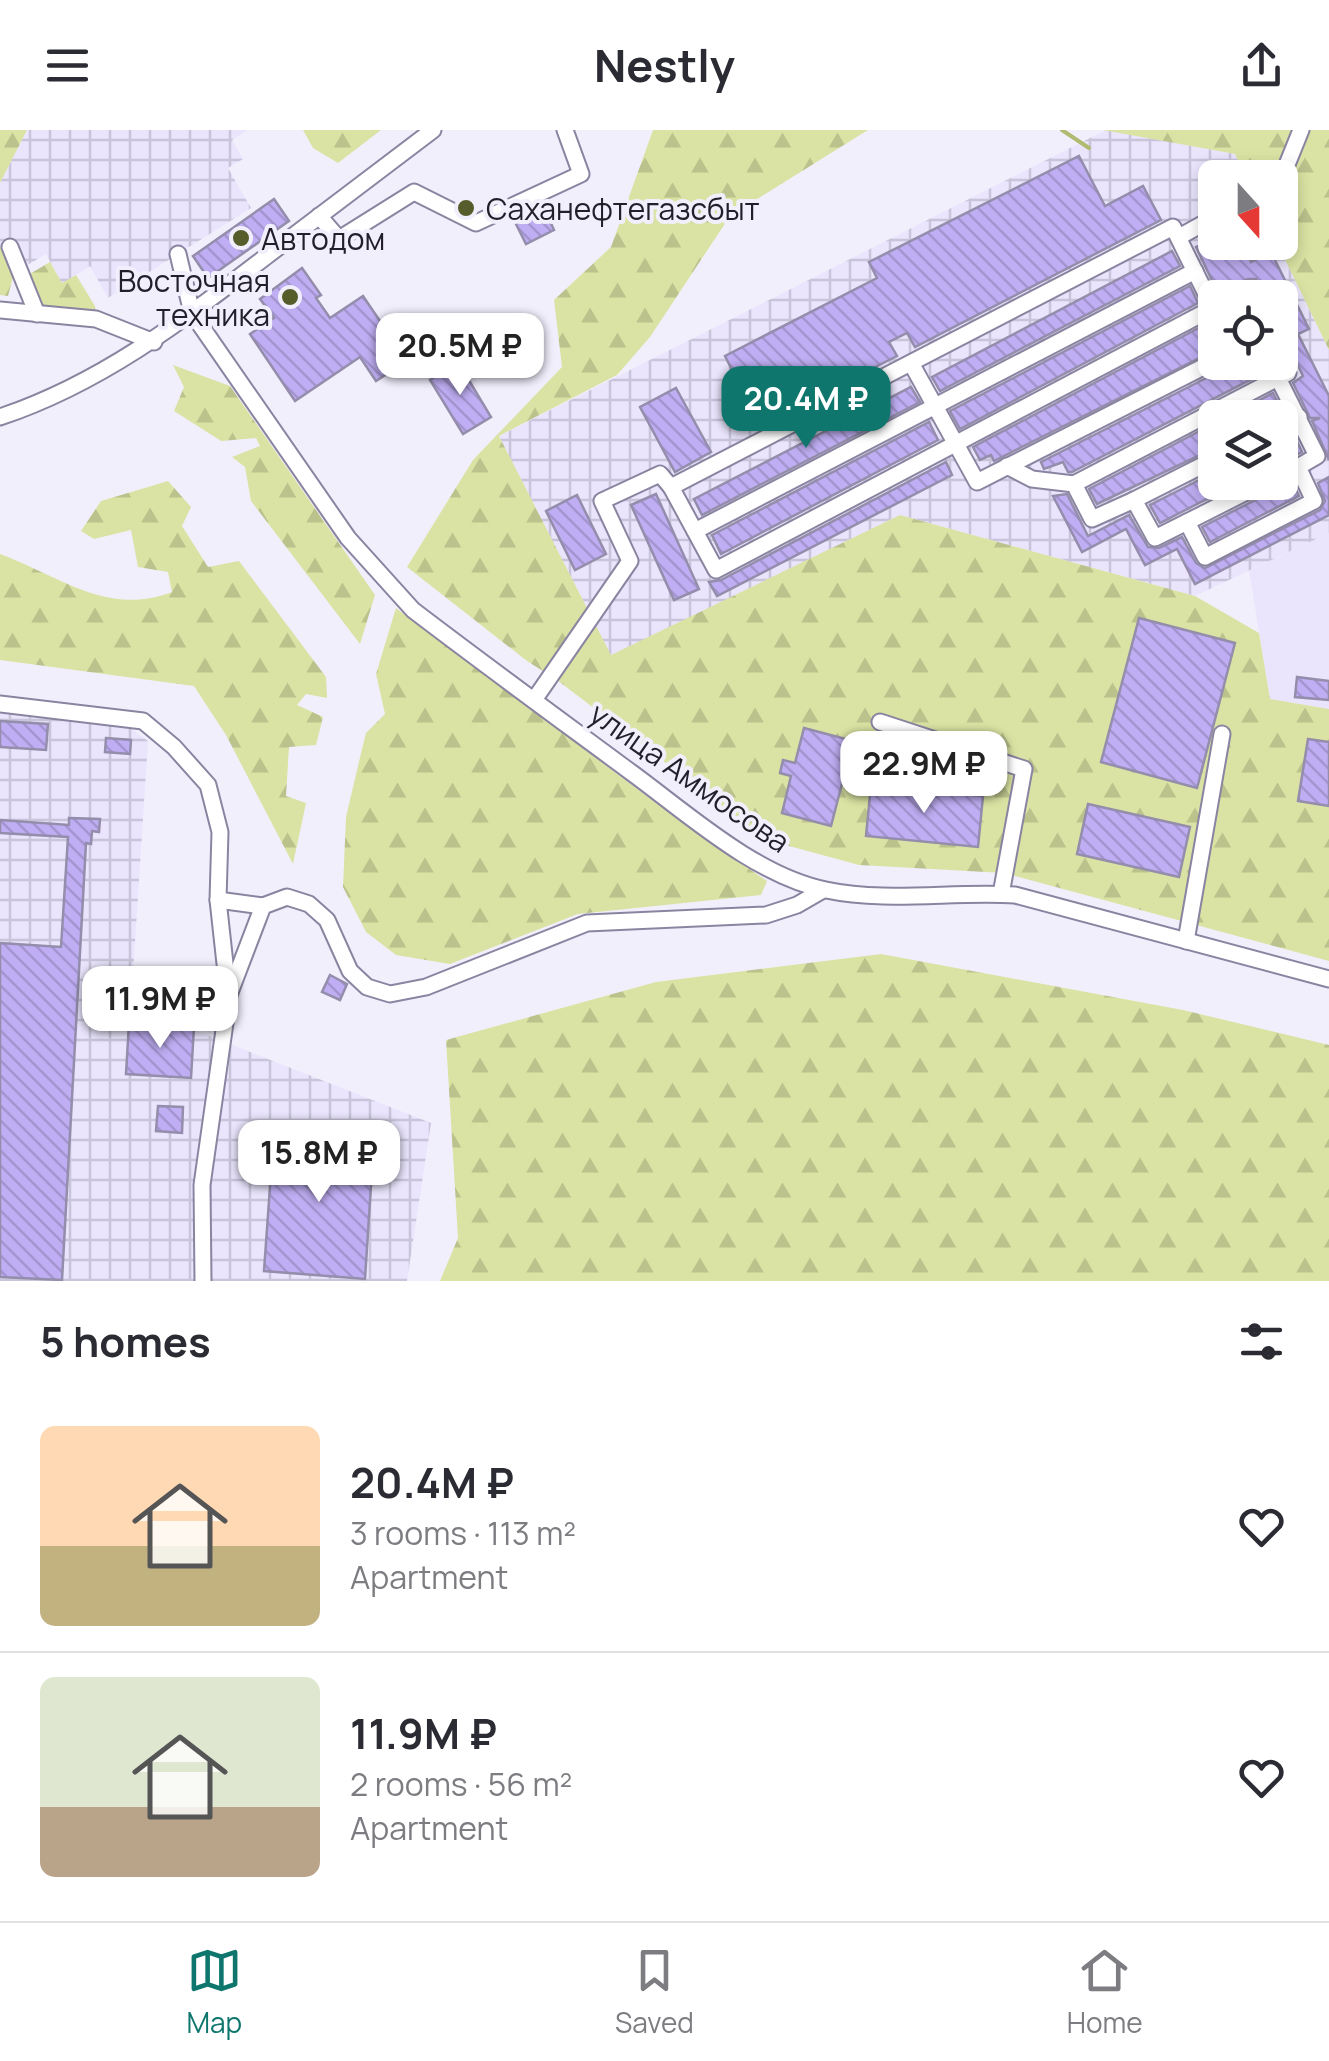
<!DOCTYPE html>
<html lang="en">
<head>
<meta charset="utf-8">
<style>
  body { margin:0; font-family:Manrope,sans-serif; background:#f7f7f7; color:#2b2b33; height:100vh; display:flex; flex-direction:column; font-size:38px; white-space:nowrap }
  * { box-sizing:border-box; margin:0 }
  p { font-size:32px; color:#7c7c81 }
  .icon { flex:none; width:55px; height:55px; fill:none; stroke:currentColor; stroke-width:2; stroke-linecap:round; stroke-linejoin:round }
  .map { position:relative; height:1151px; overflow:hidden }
  .sheet { display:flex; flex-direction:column; background:#fff; flex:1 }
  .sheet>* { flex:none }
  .needle { width:65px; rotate:159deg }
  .fabs { position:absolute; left:1198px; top:30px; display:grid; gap:20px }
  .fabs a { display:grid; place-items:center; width:100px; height:100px; border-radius:15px; background:#fff; box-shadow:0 5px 15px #0003; font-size:50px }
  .price { position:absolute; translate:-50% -85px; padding:0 22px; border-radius:20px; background:#fff; color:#222; font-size:32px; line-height:65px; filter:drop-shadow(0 2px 5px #0008) }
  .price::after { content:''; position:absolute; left:50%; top:60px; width:30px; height:22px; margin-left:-15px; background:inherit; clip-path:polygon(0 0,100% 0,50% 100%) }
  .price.on { background:#0f766e; color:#fff }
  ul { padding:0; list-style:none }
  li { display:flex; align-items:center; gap:30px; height:250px; padding:0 40px }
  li+li { border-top:2px solid #e1e1e2 }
  li span { display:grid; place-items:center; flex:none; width:280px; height:200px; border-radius:15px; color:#555 }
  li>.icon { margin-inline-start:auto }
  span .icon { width:120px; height:120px; fill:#fffc; stroke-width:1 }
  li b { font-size:42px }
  h2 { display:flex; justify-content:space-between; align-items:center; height:120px; padding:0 40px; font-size:42px }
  header { display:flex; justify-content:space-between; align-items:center; height:130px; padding:0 40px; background:#fff; font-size:45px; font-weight:700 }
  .menu { display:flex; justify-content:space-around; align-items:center; height:140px; border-top:2px solid #e1e1e2; background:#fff; font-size:28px; color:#7c7c81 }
  .menu a { display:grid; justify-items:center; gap:5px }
  .menu .on { color:#0f766e }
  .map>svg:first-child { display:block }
</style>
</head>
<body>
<header><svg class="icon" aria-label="menu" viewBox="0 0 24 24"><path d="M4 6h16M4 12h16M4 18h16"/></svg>Nestly<svg class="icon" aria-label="share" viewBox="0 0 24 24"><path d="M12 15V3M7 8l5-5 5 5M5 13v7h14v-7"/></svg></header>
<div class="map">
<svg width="1329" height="1151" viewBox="0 0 1329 1151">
  <defs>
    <pattern id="industrial-grid" width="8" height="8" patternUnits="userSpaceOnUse" patternTransform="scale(2.5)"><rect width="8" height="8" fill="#eae5fd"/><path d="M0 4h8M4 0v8" fill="none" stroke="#c8c4d9"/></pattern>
    <pattern id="forest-firs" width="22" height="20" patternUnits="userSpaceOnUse" patternTransform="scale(2.5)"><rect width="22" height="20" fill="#dae3a3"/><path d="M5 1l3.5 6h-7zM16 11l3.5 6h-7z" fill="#bbc28c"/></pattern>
    <pattern id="building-back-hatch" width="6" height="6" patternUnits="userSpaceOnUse" patternTransform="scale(2.5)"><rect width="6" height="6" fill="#bfaef3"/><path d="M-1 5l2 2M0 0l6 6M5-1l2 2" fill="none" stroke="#a495d0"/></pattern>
  </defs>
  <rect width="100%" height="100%" fill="#f2effd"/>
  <!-- built -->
  <polygon fill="#eae5fd" points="1329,403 1329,579 1270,569 1249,441"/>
  <!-- industrial -->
  <g fill="url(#industrial-grid)" fill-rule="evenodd">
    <polygon points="27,0 248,0 232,10 243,29 228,38 251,78 108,168 90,136 62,154 46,124 14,143 0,117 0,53"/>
    <path d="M 1106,0 L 1235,24 L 1246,47 L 1215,48 L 1215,112 L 1277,113 L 1329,220 L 1329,403 L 1195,466 L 900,385 L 611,526 L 499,306 ZM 1215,168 L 1280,168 L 1280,232 L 1215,232 ZM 1215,288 L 1280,288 L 1280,352 L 1215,352 Z"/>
    <polygon points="0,581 126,595 148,611 131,875 431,993 407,1151 0,1151"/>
  </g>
  <!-- forest -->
  <g fill="url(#forest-firs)">
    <polygon points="0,0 27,0 0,53"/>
    <polygon points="303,0 381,0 338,33 313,18"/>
    <polygon points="653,0 868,0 730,86 650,207 617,245 499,306 611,525 900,385 1195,466 1259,503 1270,569 1329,579 1329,831 1004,743 859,735 767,710 557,550 527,531 407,437 473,330 562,237 554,170 611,117"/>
    <polygon points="1103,0 1329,0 1329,220 1277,113 1280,112 1280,48 1246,47 1235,24"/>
    <polygon points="0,117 14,143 8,166 0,165"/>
    <polygon points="50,132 62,153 76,145 95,176 96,189 37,184 23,148"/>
    <polygon points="173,235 230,256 375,465 360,514 251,371 245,337 232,327 260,316 256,308 221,311 174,281 184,257"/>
    <path d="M 168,351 L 191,377 L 182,396 L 208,437 L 239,431 L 326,547 L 327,568 L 306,564 L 297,575 L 323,587 L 316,615 L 289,617 L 286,666 L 306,673 L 293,734 L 226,605 L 194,556 L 0,530 L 0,424 C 60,446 107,487 172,462 L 168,442 L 138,437 L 131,400 L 94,409 L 81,401 L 101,371 Z"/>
    <polygon points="396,478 680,691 767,751 761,765 578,784 450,834 396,825 366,802 343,757 346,687 362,619 366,603 385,584 376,544"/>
    <polygon points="881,824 1183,880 1329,915 1329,1151 440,1151 458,1108 446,910 656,852"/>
  </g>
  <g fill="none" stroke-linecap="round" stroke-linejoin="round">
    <!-- stream -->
    <polyline stroke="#b0ba70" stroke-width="4" points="1062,0 1089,18"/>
  </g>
  <!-- building -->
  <g fill="url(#building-back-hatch)" stroke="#948dab" stroke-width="2.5">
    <polygon points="1079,26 1105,76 1143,56 1161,90 915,217 907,203 889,212 897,226 760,295 725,226 877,148 869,132"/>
    <polygon points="274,69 289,91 208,148 193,126"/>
    <polygon points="544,78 554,100 526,114 515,92"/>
    <polygon points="1215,108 1215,112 1241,112 1251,132 1271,122 1309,199 1298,204 1329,266 1329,330 1312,291 1320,288 1310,288 1293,253 1303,246 1280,198 1280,168 1265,168 1256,149 1248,149 1229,158 1220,167 1196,117"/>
    <polygon points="1172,121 1180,136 940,261 932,247"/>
    <polygon points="302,138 321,165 316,168 330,188 363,166 407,231 376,251 360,227 295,271 250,204 274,188 260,169"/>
    <polygon points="1190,156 1198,173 960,299 950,281"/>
    <polygon points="1212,191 1215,220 994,331 991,325 980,330 973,317"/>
    <polygon points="458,232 491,287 463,304 430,250"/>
    <polygon points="1226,232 1271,232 1273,238 1072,342 1068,342 1063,332 1044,339 1041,332 1220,241"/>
    <polygon points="911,257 920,272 702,385 694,369"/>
    <polygon points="676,258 711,322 675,342 640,277"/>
    <polygon points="1273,263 1283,283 1274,288 1226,288"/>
    <polygon points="929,292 938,310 721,424 712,405"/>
    <polygon points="1215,293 1215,318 1097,374 1089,359"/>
    <polygon points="1293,303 1302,322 1283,332 1299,366 1210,412 1202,397 1271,362 1280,352 1280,308"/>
    <polygon points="946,332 952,345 717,466 709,452 721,450"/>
    <polygon points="1215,342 1215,352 1240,352 1160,393 1150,375"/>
    <polygon points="1329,347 1329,385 1195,454 1177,419 1145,435 1126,399 1082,422 1053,366 1067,364 1088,406 1129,385 1148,417 1159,418 1182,407 1196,433 1205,438 1320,380 1325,371 1318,353"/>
    <polygon points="656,364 699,459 674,470 631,375"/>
    <polygon points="577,365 606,424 575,440 546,381"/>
    <polygon points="1139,488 1235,513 1197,658 1101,632"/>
    <polygon points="1297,547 1329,551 1329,570 1295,567"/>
    <polygon points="0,591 48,594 46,620 0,617"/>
    <polygon points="804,598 853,611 831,696 782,683 791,646 780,643 783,630 795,633"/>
    <polygon points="106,608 131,610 130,624 105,622"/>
    <polygon points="1308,609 1329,612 1329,676 1298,671"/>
    <polygon points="871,655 983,666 978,717 866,706"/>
    <polygon points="1088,674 1190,697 1179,747 1077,724"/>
    <polygon points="69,688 100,689 99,702 92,701 91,714 86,713 62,1150 0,1147 0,813 61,817 68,707 0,703 0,690 69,695"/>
    <polygon points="330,845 347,854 340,870 322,862"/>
    <polygon points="129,893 194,897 191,948 126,944"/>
    <polygon points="158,976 183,977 182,1003 156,1001"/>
    <polygon points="274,1001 374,1009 365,1149 264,1141"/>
  </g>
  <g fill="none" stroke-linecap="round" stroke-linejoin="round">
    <!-- minor casing -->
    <g stroke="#8a84a1" stroke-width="19">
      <g id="minor">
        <polyline points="1280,52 1301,0"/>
        <polyline points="319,86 339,109 414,62 476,93 581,44 565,0"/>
        <polyline points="1179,107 1215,87"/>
        <polyline points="10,117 37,184"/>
        <path d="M 178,124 L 192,183 L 348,408 L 413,480 C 485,535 559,589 632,643 C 688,684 756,746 826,760 C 887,773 953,761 1015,765 L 1329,849"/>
        <polyline points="1234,168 1249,160 1253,168"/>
        <polyline points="1213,178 1173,97 671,357 716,440 1215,177"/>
        <polyline points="0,180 96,189 154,212"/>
        <polyline points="911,233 977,352 1215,231"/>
        <path d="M 0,287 C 102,253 183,190 268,125 C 323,83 378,42 433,0"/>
        <polyline points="1280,297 1299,287"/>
        <polyline points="1007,336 1032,349 1074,354 1092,389 1134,370 1155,408 1187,392 1205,427 1314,371 1298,337 1317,326 1278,248 1288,243 1280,225"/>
        <polyline points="1074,354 1278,248"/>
        <polyline points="1134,370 1215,329"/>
        <polyline points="1187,392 1266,352"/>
        <polyline points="695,401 1195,141"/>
        <polyline points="534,570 630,431 602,371 660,344 671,357"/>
        <polyline points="0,574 143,591 174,617 208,655 220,702 218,770 228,861"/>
        <polyline points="880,592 1024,639 1001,764"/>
        <polyline points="218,770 263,776"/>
        <polyline points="1186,811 1222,604"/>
        <polyline points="203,1151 202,1055 229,865 263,776 287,767 309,774 327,790 350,841 367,857 390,864 426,857 587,793 766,785 797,775 823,760"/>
      </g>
    </g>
    <!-- minor -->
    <use href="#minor" stroke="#fff" stroke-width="15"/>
  </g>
  <!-- markers -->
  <g fill="#565c2a" stroke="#f2effd" stroke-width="4">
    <circle cx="466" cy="78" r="10"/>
    <circle cx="241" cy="108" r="10"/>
    <circle cx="290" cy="167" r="10"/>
  </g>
  <g text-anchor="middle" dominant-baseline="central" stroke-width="8" stroke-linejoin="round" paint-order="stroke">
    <!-- poi labels -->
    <g font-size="30" fill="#221f2b" stroke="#f2effd" text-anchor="start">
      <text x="486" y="78">Саханефтегазсбыт</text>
      <text x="261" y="108">Автодом</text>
      <text x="270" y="150" text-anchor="end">Восточная<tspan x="270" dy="34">техника</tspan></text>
    </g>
    <!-- street labels -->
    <g font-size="30" fill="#221f2b" stroke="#f2effd">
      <text transform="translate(690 647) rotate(35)">улица Аммосова</text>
    </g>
  </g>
</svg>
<div class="fabs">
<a><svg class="needle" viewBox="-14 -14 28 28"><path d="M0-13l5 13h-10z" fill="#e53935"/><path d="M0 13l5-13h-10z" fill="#7c7c81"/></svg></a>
<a><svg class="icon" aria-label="locate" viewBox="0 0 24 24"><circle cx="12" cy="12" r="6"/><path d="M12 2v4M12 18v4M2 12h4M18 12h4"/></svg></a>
<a><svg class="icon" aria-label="layers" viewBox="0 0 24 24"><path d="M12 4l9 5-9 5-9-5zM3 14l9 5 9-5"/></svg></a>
</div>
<b class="price" style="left:460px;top:268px">20.5M ₽</b>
<b class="price on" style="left:806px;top:321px">20.4M ₽</b>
<b class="price" style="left:924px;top:686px">22.9M ₽</b>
<b class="price" style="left:160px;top:921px">11.9M ₽</b>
<b class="price" style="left:319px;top:1075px">15.8M ₽</b>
</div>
<section class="sheet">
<h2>5 homes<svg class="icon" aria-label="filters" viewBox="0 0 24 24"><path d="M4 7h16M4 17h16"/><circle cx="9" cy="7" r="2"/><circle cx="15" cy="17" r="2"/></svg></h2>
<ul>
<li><span style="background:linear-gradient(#ffd9b3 60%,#c2b280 0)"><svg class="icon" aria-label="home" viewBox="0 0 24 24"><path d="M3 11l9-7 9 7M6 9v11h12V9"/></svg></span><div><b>20.4M ₽</b><p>3 rooms · 113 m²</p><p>Apartment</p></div><svg class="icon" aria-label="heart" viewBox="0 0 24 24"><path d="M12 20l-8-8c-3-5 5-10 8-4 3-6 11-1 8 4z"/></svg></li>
<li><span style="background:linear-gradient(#dfe7d0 65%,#b9a48a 0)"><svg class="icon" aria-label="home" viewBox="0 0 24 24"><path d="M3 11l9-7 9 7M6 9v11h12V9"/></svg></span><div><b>11.9M ₽</b><p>2 rooms · 56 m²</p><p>Apartment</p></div><svg class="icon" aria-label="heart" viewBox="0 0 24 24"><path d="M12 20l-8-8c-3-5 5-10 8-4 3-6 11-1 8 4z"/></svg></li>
</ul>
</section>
<nav class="menu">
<a class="on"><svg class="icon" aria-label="map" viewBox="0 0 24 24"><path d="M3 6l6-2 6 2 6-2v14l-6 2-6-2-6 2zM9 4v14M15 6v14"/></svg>Map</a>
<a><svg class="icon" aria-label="saved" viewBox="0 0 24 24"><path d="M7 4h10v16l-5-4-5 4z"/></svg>Saved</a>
<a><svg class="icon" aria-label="home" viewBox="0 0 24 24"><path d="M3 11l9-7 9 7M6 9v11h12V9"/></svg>Home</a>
</nav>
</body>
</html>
